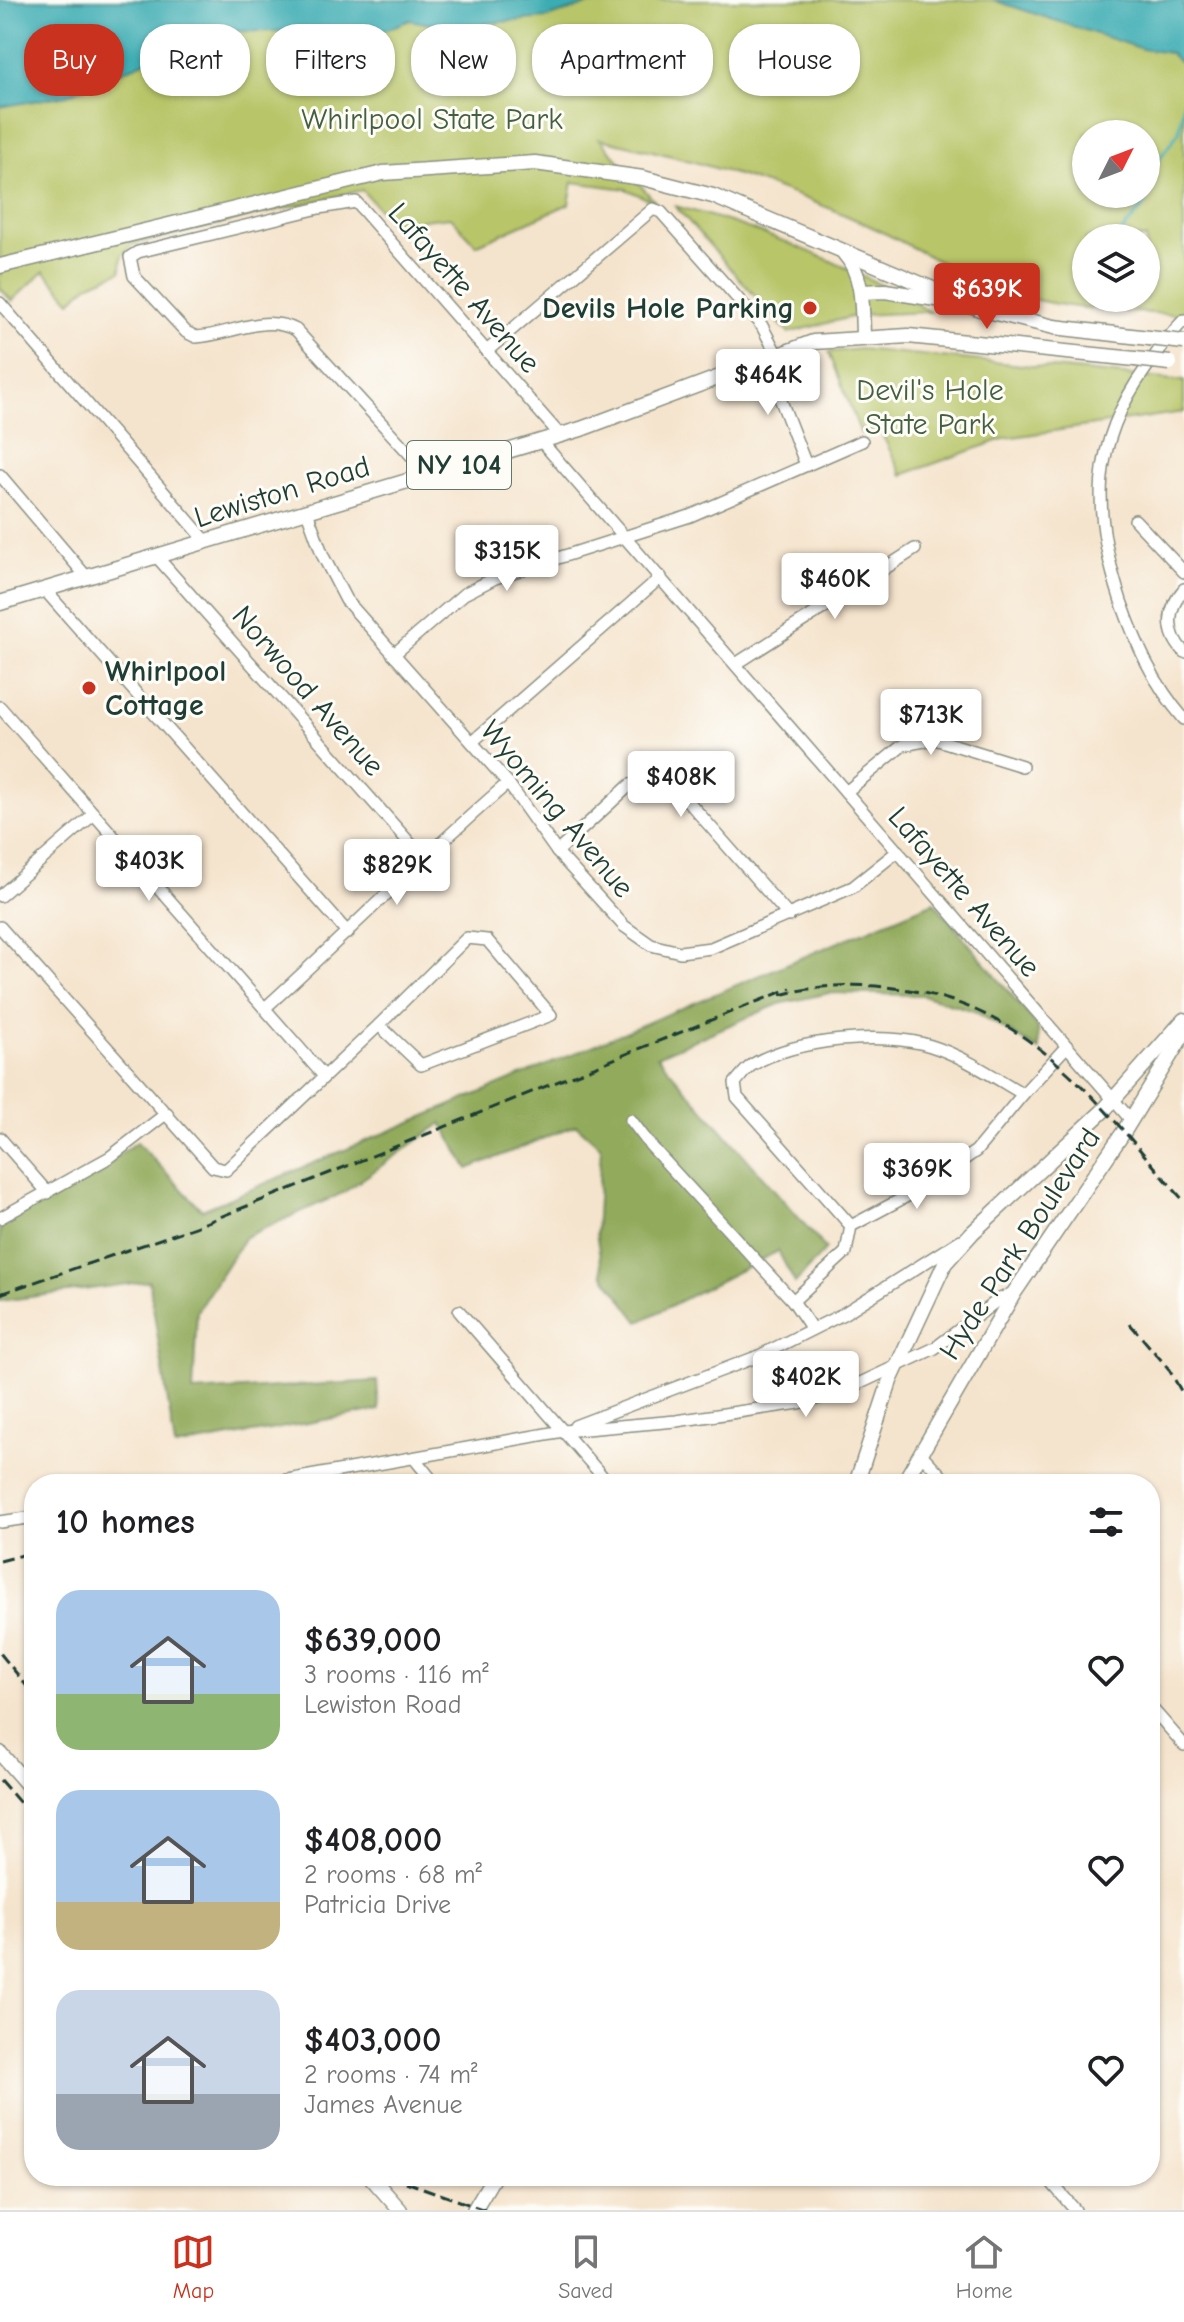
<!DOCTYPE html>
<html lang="en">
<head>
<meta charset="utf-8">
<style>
  body { margin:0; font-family:"Comic Neue",sans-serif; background:#f2f2f2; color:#202124; height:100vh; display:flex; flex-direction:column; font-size:30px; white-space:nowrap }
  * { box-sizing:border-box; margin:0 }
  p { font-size:26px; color:#757577 }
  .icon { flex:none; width:44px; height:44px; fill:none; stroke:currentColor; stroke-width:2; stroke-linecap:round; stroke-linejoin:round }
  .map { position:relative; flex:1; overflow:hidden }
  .drawer { position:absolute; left:24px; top:1474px; width:1136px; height:712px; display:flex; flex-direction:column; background:#fff; border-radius:32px; box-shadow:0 2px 6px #0004 }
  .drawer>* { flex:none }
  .guide { position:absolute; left:24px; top:24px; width:1136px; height:72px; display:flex; gap:16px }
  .needle { width:52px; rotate:48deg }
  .tools { position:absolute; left:1072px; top:120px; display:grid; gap:16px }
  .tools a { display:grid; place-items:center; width:88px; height:88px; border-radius:50%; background:#fff; box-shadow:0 2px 6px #0004; font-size:40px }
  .price { position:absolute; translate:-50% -68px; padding:0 18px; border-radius:8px; background:#fff; color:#222; font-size:26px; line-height:52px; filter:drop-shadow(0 2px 4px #0008) }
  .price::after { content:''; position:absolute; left:50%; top:48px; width:24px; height:18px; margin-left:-12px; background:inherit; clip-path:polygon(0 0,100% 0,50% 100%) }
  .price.on { background:#c8321e; color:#fff }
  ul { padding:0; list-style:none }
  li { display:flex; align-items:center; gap:24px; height:200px; padding:0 32px }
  li span { display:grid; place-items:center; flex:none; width:224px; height:160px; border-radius:24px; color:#555 }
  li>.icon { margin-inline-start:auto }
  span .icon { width:96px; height:96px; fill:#fffc; stroke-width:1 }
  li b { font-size:34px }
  h2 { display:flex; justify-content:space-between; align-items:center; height:96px; padding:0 32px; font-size:34px }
  .tag { padding:0 28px; border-radius:32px; background:#fff; box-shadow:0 2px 6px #0004; font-size:28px; line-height:72px }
  .tag.on { background:#c8321e; color:#fff }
  .menu { display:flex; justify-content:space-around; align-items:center; height:112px; border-top:2px solid #e0e0e0; background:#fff; font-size:22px; color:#757577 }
  .menu a { display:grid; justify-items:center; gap:4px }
  .menu .on { color:#c8321e }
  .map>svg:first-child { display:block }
</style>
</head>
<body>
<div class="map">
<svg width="1184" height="2210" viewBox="0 0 1184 2210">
  <rect width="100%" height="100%" fill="#fdfcf7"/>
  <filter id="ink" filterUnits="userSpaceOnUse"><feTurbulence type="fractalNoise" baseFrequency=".0125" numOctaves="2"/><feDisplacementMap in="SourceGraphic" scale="16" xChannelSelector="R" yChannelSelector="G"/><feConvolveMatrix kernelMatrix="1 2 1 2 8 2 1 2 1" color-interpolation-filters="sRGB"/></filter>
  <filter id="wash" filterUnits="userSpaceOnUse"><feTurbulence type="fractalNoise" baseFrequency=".006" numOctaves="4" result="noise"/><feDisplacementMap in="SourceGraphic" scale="32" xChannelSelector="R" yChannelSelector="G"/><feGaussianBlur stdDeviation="1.8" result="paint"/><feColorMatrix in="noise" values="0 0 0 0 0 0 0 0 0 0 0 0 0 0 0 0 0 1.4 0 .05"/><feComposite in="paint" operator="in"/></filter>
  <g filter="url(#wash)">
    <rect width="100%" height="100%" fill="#f5e4cd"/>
    <!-- green -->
    <g fill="#b8c567" stroke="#6c814e" stroke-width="2" fill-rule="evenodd">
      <path d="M 588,0 L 1031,0 L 1184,53 L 1184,315 C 1130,311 1073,311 1021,296 C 964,281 914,245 861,222 C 777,184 690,158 600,139 L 656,203 L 626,189 L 573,182 L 569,204 L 476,245 L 451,217 L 391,223 L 362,190 L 132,245 L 122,255 L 121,271 L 88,285 L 71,301 L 44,271 L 12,301 L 0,288 L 0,104 L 204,31 L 383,27 L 423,17 ZM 1086,134 L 1146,134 L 1146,194 L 1086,194 ZM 1086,238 L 1146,238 L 1146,298 L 1086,298 Z"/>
      <path d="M 675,206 C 766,230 850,265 930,312 L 859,315 L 788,333 Z"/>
      <polygon points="860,349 1184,381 1184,412 1006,438 902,475 879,428 861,434 829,352"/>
    </g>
    <!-- forest -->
    <polygon fill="#92aa5c" stroke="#587448" stroke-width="2" points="934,902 1038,1027 1039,1050 974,1011 922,995 829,993 779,1004 657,1056 826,1249 795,1283 778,1251 639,1322 603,1274 596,1233 601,1147 576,1125 468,1169 442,1123 343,1193 245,1237 197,1311 193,1392 377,1381 379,1410 175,1447 149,1281 0,1301 0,1226 81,1181 137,1142 202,1210"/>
    <!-- water -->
    <g fill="#3aacb2" stroke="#2c7473" stroke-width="2">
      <polygon points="0,0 642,0 622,5 591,4 547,18 444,27 410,20 380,32 216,31 67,95 0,107"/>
      <polygon points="993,0 1184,0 1184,66 1170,53 1142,49"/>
    </g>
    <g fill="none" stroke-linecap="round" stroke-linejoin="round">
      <!-- stream -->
      <g stroke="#3aacb2" stroke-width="3">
        <polyline points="1182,114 1184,95"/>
        <polyline points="1117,238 1146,203 1154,166 1179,132 1181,117"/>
        <polyline points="1079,291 1086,276"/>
      </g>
    </g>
  </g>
  <g filter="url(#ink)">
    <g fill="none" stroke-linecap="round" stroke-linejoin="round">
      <!-- minor casing -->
      <g stroke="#8a9080" stroke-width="14">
        <g id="minor">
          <polyline points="0,303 206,541"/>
          <path d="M 1184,320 C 1169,335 1158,352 1146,368 C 1090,446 1092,513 1121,601 C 1137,646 1153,683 1184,719"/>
          <polyline points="488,350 653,209 661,212 762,326 776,353"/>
          <polyline points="764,357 806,465"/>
          <polyline points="541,441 1131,1120"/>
          <polyline points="0,475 85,575"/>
          <path d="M 429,475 L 296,330 C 263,313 231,335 196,337 L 186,332 L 134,276 L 130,257 L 138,252 L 319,208 L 356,202 L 560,435"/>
          <polyline points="307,512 323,556 346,600 508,783 557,852 624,926 651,945 680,952 711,948 853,887 898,851"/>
          <polyline points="1135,520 1184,572"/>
          <polyline points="157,557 422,857"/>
          <polyline points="44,589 348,933"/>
          <path d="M 1184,589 C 1166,610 1166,633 1184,652"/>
          <polyline points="393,655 464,594 495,578 690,516 862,441"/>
          <polyline points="736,664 915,549"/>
          <polyline points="0,707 323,1075"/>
          <polyline points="472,742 661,577"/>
          <polyline points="846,792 903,745 935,739 1022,766"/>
          <polyline points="557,852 630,785 655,781 680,792 789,916"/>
          <polyline points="0,896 94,814"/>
          <polyline points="0,927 213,1167 226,1170 379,1025"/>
          <polygon points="467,938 487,940 551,1015 421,1065 379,1025"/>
          <path d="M 265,1008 C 347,934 424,855 508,783"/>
          <polyline points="631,1120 650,1145 793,1301"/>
          <polyline points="0,1138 48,1193"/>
          <polyline points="0,1218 110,1157 167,1113"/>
          <path d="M 851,1226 L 737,1097 L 735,1083 C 740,1077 746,1069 752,1065 C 793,1039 885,1031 931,1046 C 963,1056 994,1077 1023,1094 L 1066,1047"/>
          <polyline points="459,1311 609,1484"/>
          <polyline points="812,1329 793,1301 846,1252 851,1226 924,1187 976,1151 1023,1094"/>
          <polyline points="575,1426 759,1356 843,1314 961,1240"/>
          <polyline points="920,1453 949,1484"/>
          <polyline points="414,1458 435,1484"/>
          <polyline points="265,1484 563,1431 676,1421 799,1403 839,1393 935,1348 998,1300 1013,1293"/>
          <polyline points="0,1522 34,1517"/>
          <polyline points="1150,1706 1184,1745"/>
          <polyline points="1046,2176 1075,2210"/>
        </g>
      </g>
      <!-- major casing -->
      <g stroke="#8a9080" stroke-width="17">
        <g id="major">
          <path d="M 844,253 C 864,275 862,308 863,336"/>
          <polyline points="0,266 383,173 535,163 643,178 713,196 980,309 1054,327 1149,338"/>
          <polyline points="861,292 885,291 936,299"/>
          <polyline points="0,603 581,429 813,342 908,336 1135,359"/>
          <polyline points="856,1484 890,1381 945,1263 972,1233 1104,1110 1184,1020"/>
          <polyline points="903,1484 1014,1293 1123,1133 1184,1033"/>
          <polyline points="0,1753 34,1792"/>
          <polyline points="370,2176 400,2210"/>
          <polyline points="474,2210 494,2176"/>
        </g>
      </g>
      <!-- minor -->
      <use href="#minor" stroke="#fff" stroke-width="11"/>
      <!-- major -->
      <use href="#major" stroke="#fff" stroke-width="14"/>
      <!-- rail -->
      <g stroke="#1f3d34" stroke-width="3" stroke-dasharray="12 6" stroke-linecap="butt">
        <path d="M 781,995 C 821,984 861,983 902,989 C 1034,1008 1102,1108 1184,1201"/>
        <polyline points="0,1294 195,1227 791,988"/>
        <polyline points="1130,1324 1168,1368 1184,1396"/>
        <polyline points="0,1561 34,1552"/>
        <polyline points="0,1653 34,1695"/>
        <polyline points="0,1780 34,1819"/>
        <polyline points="389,2176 485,2210"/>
      </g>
      <!-- major-bridge casing -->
      <g stroke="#8a9080" stroke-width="17" stroke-linecap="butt">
        <g id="major-bridge">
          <polyline points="1149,338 1184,342"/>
          <polyline points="1135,359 1170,363"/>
        </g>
      </g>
      <!-- major-bridge -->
      <use href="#major-bridge" stroke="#fff" stroke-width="14"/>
    </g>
  </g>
  <!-- markers -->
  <g fill="#c8321e" stroke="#fdfcf7" stroke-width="3">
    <circle cx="810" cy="308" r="8"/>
    <circle cx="89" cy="688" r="8"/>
  </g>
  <g text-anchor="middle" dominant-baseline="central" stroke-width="6" stroke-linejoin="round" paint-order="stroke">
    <!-- shield labels -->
    <rect fill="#fdfcf7" stroke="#62766e" stroke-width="2" x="407" y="441" width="104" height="48" rx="6"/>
    <g font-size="28" font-weight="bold" fill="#1f3d34">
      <text x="459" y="465">NY 104</text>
    </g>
    <!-- park labels -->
    <g font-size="30" fill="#455f41" stroke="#fdfcf7">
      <text x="432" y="119">Whirlpool State Park</text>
      <text x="930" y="390">Devil's Hole<tspan x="930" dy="34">State Park</tspan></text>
    </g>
    <!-- street labels -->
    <g font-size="30" fill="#1f3d34" stroke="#fdfcf7">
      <text transform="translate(464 288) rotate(49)">Lafayette Avenue</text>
      <text transform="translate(282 492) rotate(-17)">Lewiston Road</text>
      <text transform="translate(308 691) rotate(49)">Norwood Avenue</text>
      <text transform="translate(557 809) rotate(50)">Wyoming Avenue</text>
      <text transform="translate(964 892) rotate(49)">Lafayette Avenue</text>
      <text transform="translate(1020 1244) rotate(-57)">Hyde Park Boulevard</text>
    </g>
    <!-- poi labels -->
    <g font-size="30" font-weight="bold" fill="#1f3d34" stroke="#fdfcf7" text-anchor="end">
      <text x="794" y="308">Devils Hole Parking</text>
      <text x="105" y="671" text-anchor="start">Whirlpool<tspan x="105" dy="34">Cottage</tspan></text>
    </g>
  </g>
</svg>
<div class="tools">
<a><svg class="needle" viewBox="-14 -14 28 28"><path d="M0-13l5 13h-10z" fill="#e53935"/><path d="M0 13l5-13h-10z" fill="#757577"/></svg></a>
<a><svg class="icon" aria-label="layers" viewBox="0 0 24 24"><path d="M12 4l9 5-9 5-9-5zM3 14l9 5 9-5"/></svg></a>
</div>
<b class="price on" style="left:987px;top:331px">$639K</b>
<b class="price" style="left:768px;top:417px">$464K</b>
<b class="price" style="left:507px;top:593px">$315K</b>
<b class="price" style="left:835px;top:621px">$460K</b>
<b class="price" style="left:931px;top:757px">$713K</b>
<b class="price" style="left:681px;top:819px">$408K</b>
<b class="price" style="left:149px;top:903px">$403K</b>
<b class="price" style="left:397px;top:907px">$829K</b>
<b class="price" style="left:917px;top:1211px">$369K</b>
<b class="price" style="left:806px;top:1419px">$402K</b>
<div class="guide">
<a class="tag on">Buy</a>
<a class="tag">Rent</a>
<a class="tag">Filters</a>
<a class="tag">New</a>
<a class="tag">Apartment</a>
<a class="tag">House</a>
</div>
<section class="drawer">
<h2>10 homes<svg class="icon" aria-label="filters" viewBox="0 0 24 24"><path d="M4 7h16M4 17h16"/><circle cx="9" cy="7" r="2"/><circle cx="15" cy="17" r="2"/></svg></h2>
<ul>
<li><span style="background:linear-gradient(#a9c7e8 65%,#8fb573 0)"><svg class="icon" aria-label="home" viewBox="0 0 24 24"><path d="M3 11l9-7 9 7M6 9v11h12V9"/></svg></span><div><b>$639,000</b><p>3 rooms · 116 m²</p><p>Lewiston Road</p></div><svg class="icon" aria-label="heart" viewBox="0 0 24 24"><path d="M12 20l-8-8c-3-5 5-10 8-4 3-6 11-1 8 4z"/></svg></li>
<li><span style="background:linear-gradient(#a9c7e8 70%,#c2b280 0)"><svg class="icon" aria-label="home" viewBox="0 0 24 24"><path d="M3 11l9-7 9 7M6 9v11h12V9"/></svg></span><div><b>$408,000</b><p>2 rooms · 68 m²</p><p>Patricia Drive</p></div><svg class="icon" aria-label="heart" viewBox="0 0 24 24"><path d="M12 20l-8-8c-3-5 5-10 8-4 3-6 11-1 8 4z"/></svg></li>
<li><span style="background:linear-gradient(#c9d6e8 65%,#9aa5b1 0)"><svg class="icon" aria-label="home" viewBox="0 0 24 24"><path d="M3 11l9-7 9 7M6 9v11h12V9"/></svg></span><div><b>$403,000</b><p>2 rooms · 74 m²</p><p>James Avenue</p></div><svg class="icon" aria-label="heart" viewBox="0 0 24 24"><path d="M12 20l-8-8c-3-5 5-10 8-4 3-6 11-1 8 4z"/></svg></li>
</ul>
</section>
</div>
<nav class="menu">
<a class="on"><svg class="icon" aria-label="map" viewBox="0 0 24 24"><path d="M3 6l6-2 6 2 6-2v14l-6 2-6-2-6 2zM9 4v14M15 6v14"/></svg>Map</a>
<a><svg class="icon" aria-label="saved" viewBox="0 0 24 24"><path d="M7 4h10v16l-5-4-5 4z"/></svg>Saved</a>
<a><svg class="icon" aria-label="home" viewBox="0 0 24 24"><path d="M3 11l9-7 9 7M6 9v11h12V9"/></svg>Home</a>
</nav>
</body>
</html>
